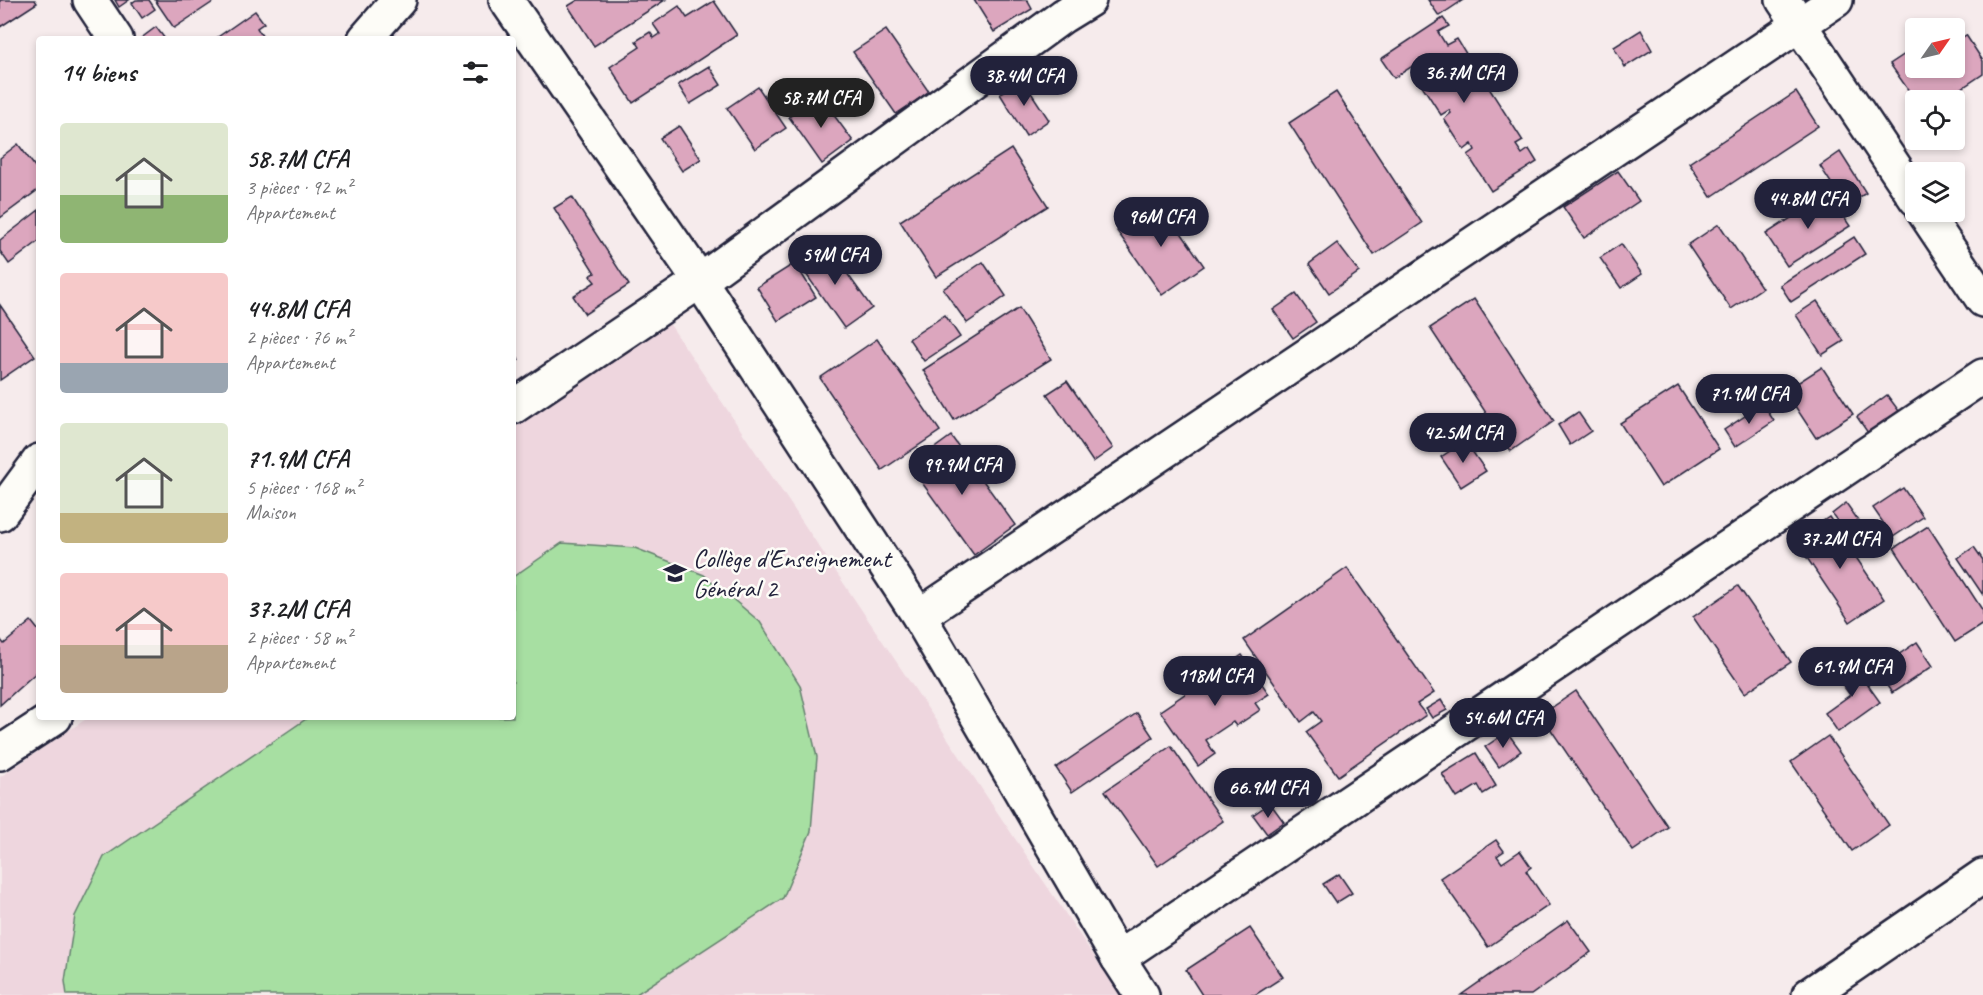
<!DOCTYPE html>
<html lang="fr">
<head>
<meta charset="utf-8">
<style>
  body { margin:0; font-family:Caveat,sans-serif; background:#f6f6f6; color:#202124; height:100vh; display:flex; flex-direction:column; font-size:22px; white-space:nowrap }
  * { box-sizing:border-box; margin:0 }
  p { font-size:20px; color:#757577 }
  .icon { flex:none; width:33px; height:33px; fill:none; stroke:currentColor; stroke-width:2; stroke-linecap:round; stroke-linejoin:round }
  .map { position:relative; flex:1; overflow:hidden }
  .side { position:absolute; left:36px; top:36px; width:480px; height:684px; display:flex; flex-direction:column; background:#fff; border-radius:6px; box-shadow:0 3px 9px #0003 }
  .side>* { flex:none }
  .needle { width:39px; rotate:56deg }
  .buttons { position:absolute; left:1905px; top:18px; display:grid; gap:12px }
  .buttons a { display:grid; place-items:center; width:60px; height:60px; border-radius:6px; background:#fff; box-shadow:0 3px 9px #0003; font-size:30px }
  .price { position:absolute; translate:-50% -51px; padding:0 14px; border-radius:21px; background:#22223b; color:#fff; font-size:20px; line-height:39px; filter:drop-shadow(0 2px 3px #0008) }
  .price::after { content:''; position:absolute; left:50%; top:36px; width:18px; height:14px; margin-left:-9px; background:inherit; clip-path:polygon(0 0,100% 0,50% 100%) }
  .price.selected { background:#222; color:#fff }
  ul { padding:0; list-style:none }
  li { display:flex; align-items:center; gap:18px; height:150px; padding:0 24px }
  li span { display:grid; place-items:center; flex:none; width:168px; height:120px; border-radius:6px; color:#555 }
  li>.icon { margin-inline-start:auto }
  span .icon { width:72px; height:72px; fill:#fffc; stroke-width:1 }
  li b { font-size:26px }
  h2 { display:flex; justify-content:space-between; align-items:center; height:72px; padding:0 24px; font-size:26px }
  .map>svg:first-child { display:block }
</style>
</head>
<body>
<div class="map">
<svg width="1983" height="995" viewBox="0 0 1983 995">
  <rect width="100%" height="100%" fill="#f6ebec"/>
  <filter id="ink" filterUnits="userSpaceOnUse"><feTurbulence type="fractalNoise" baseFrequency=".0167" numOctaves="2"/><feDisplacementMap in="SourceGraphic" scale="12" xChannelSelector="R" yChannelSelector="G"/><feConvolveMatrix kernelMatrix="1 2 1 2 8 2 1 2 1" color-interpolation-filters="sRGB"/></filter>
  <g filter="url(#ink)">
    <!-- built -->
    <polygon fill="#eed6de" points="669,323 1120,995 0,995 0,777 89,717 513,717 513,429"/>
    <!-- park -->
    <polygon fill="#a7dfa2" stroke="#64806e" stroke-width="1.5" points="562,543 635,548 704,575 760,622 800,685 817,757 811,831 783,898 635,995 67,995 65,981 75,916 104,857 309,717 513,717 513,577"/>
    <!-- building -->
    <g fill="#dca6be" stroke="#22223b" stroke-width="1.5">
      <polygon points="0,0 35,0 37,3 0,27"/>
      <polygon points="115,0 129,0 119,7"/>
      <polygon points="136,0 149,0 155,9 142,18 132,3"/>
      <polygon points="155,0 216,0 174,28"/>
      <polygon points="578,0 665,0 594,46 568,6"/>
      <polygon points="974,0 1027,0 1032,9 994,32"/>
      <polygon points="1428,0 1463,0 1439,16"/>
      <polygon points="714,1 737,35 633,103 610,67 640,47 636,41 650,32 654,38 660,34 653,24 679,6 687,18"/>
      <polygon points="255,11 264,23 257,28 264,39 215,39"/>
      <polygon points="1443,18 1449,26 1438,32 1446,45 1457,39 1470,60 1463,65 1473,79 1480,74 1523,141 1516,145 1522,154 1529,149 1537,162 1491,191 1468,155 1475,150 1472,144 1464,150 1444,119 1451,113 1449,110 1441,115 1414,73 1417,72 1414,65 1394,78 1381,59"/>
      <polygon points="156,27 165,39 140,39"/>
      <polygon points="886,30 929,92 896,114 853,52"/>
      <polygon points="1641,30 1652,50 1625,67 1614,47"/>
      <polygon points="1966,35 1983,61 1983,74 1944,100 1916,101 1890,64 1914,48 1916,68 1954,68 1954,43"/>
      <polygon points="709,66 721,85 690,104 678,85"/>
      <polygon points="1022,79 1049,120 1026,136 1000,94"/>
      <polygon points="758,87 786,128 755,149 727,108"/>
      <polygon points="1336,92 1422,223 1374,255 1289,123"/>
      <polygon points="1796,92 1818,126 1711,197 1689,163"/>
      <polygon points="819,95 853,141 822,164 789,117"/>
      <polygon points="679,126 701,159 682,171 660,138"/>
      <polygon points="18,144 39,172 39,189 0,218 0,158"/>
      <polygon points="1011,149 1048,206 936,277 900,221"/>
      <polygon points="1840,152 1866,193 1846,206 1820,166"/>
      <polygon points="1618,171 1639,201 1584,238 1563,207"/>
      <polygon points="1828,194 1850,226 1787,266 1766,234"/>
      <polygon points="572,197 629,285 585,314 573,296 595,282 590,276 595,273 554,208"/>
      <polygon points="1160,202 1204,266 1162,295 1117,231"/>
      <polygon points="39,210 39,241 9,264 0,251 0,240"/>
      <polygon points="1719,224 1762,288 1731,309 1688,245"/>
      <polygon points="1854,237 1865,254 1791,302 1780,285"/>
      <polygon points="1337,243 1359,272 1329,293 1309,264"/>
      <polygon points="826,244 872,308 844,328 799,264"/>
      <polygon points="1621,244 1642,274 1621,288 1600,258"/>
      <polygon points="983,262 1006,296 967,323 943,289"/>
      <polygon points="795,263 816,297 778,321 757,287"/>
      <polygon points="1296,294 1316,322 1293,338 1273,310"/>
      <polygon points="1474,299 1554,421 1511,451 1430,328"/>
      <polygon points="1817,301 1844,341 1822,355 1796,315"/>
      <polygon points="0,305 35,356 0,380"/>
      <polygon points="1019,308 1051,359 954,420 923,370"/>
      <polygon points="945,315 960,337 924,361 909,339"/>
      <polygon points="877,339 940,431 882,470 820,378"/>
      <polygon points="513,350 519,360 513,364"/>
      <polygon points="1822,367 1853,414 1816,438 1785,391"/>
      <polygon points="1067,381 1113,448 1093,462 1047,394"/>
      <polygon points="1678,386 1719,449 1661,487 1620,423"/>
      <polygon points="1887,395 1899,411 1868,433 1857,417"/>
      <polygon points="1763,404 1774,421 1735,447 1724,430"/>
      <polygon points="1578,412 1591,431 1570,445 1558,425"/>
      <polygon points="951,436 1015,525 974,555 910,466"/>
      <polygon points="1465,441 1486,471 1461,487 1441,457"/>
      <polygon points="1903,488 1923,517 1893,537 1873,508"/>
      <polygon points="1846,503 1858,520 1844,530 1832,514"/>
      <polygon points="1829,517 1884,599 1850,622 1795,540"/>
      <polygon points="1928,526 1983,611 1983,624 1955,642 1894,548"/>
      <polygon points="1974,547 1983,560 1983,595 1958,558"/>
      <polygon points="1347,568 1434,693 1417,704 1426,715 1338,776 1306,732 1321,721 1314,712 1301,722 1244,640"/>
      <polygon points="1738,586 1791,662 1745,693 1693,617"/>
      <polygon points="31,621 39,631 39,670 0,705 0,639 4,644"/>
      <polygon points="1917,642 1933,666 1892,693 1876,670"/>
      <polygon points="1242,655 1269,694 1255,703 1260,710 1236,726 1233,722 1206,740 1215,754 1198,766 1160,711"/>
      <polygon points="1850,660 1880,702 1838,732 1825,713 1850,695 1833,672"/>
      <polygon points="1576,691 1668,827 1633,851 1541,715"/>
      <polygon points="1441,700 1447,710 1432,718 1426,709"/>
      <polygon points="1137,713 1153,737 1072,792 1056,768"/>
      <polygon points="1507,732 1521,751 1499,767 1485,747"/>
      <polygon points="1828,736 1889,825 1852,851 1791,762"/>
      <polygon points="1171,746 1223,821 1158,866 1105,791"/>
      <polygon points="1476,753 1496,786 1483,794 1478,785 1457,798 1442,774"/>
      <polygon points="1270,803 1284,822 1267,834 1253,815"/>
      <polygon points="1496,840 1504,851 1497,856 1502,863 1520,851 1531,867 1526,871 1549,905 1488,947 1440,878"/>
      <polygon points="1339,874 1352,893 1336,903 1323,884"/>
      <polygon points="1568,920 1591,952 1531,995 1461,995"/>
      <polygon points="1250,928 1283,977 1255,995 1202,995 1186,970"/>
    </g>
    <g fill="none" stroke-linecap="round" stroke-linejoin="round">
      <!-- street casing -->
      <g stroke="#22223b" stroke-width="38">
        <g id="street">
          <polyline points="90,0 116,39"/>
          <polyline points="506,0 700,281 919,616 1118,958 1142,995"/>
          <polyline points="1783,0 1916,199"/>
          <polyline points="365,39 399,0"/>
          <polyline points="1924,212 1983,300"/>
          <polyline points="513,407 700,281 1063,16 1089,0"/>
          <polyline points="0,514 39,461"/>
          <polyline points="919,616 1836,0"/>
          <polyline points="0,753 55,717"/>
          <polyline points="1118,958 1983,376"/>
          <polyline points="1809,995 1983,876"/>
        </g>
      </g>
      <!-- street -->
      <use href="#street" stroke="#fdfcf7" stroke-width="33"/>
    </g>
  </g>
  <!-- icons -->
  <defs>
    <g id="school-bare" transform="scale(1.8)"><path d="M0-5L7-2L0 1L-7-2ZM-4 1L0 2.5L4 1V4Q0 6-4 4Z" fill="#22223b" stroke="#fdfcf7" stroke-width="2.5" paint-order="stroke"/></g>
  </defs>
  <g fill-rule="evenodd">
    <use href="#school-bare" x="675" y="573"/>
  </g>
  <g text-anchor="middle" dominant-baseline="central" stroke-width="5" stroke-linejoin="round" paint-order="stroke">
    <!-- poi labels -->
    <g font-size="26" fill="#22223b" stroke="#fdfcf7" text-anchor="start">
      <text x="693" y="558">Collège d'Enseignement<tspan x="693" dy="30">Général 2</tspan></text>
    </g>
  </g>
</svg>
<div class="buttons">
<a><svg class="needle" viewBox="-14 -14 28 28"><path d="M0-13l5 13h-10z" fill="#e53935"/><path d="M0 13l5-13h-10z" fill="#757577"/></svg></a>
<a><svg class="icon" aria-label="locate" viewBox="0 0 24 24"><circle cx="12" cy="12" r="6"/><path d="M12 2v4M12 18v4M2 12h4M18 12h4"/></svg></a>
<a><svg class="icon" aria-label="layers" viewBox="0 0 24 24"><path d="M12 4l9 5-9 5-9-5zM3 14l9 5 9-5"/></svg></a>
</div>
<b class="price" style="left:1464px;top:104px">36.7M CFA</b>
<b class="price" style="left:1024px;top:107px">38.4M CFA</b>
<b class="price selected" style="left:821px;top:129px">58.7M CFA</b>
<b class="price" style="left:1808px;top:230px">44.8M CFA</b>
<b class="price" style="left:1161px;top:248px">96M CFA</b>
<b class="price" style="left:835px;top:286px">59M CFA</b>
<b class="price" style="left:1749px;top:425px">71.9M CFA</b>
<b class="price" style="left:1463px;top:464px">42.5M CFA</b>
<b class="price" style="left:962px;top:496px">99.9M CFA</b>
<b class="price" style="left:1840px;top:570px">37.2M CFA</b>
<b class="price" style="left:1852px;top:698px">61.9M CFA</b>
<b class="price" style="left:1215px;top:707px">118M CFA</b>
<b class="price" style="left:1503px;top:749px">54.6M CFA</b>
<b class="price" style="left:1268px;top:819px">66.9M CFA</b>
<section class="side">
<h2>14 biens<svg class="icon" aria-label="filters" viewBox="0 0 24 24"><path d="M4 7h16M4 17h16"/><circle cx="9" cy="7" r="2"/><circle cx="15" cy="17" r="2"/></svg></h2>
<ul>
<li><span style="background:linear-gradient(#dfe7d0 60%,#8fb573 0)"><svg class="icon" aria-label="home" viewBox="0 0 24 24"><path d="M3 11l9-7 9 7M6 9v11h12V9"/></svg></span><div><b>58.7M CFA</b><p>3 pièces · 92 m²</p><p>Appartement</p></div></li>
<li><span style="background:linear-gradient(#f6c9c9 75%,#9aa5b1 0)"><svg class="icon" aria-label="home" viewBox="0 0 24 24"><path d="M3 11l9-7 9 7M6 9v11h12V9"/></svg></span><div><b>44.8M CFA</b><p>2 pièces · 76 m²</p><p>Appartement</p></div></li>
<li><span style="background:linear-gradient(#dfe7d0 75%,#c2b280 0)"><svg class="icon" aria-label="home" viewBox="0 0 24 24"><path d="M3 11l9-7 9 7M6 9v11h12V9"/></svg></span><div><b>71.9M CFA</b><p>5 pièces · 168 m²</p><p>Maison</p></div></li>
<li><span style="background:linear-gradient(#f6c9c9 60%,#b9a48a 0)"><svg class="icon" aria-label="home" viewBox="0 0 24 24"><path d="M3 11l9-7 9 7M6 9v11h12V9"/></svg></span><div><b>37.2M CFA</b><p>2 pièces · 58 m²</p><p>Appartement</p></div></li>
</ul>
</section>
</div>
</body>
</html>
